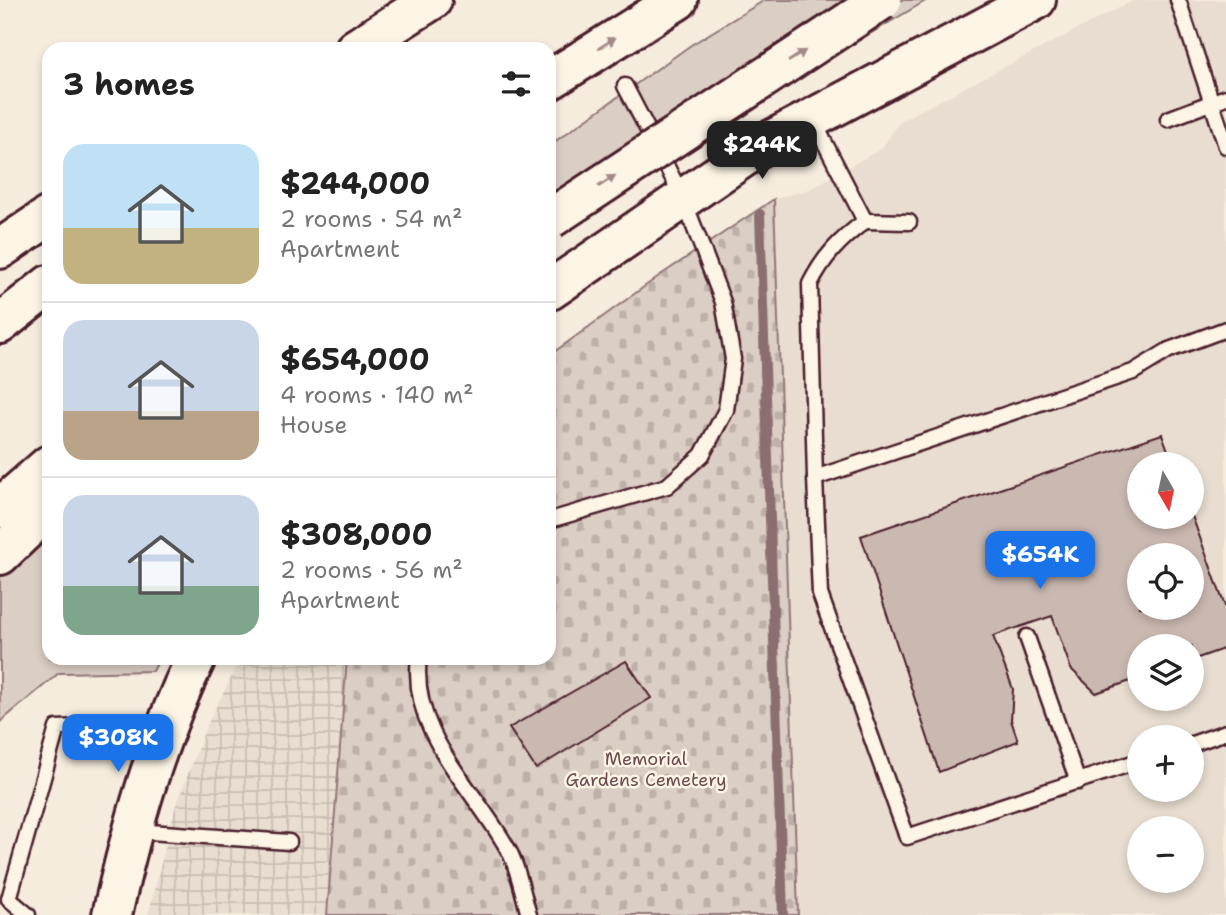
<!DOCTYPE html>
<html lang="en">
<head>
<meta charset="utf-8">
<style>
  body { margin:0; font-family:"Shantell Sans",sans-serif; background:#f6f6f6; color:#222; height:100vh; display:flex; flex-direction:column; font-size:26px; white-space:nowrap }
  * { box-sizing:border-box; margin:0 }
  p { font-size:23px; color:#767676 }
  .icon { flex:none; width:38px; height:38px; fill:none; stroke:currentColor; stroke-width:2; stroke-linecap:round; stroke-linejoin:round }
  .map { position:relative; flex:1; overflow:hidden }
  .drawer { position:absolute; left:42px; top:42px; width:514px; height:623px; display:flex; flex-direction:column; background:#fff; border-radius:21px; box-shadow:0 4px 10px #0003 }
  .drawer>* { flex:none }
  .needle { width:46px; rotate:171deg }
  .tools { position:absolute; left:1127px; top:452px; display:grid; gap:14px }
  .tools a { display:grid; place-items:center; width:77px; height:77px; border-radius:50%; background:#fff; box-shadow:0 4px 10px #0003; font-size:35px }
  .price { position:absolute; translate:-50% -60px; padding:0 16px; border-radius:14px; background:#1a73e8; color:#fff; font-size:23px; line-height:46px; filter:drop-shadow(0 2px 4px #0008) }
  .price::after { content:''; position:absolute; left:50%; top:42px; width:21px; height:16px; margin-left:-10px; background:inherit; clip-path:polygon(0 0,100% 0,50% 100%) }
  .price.active { background:#222; color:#fff }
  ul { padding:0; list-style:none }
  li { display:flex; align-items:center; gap:21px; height:175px; padding:0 21px }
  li+li { border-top:2px solid #e0e0e0 }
  li span { display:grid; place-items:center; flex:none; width:196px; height:140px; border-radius:21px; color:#555 }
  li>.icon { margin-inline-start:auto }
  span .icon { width:84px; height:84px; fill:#fffc; stroke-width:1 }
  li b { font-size:30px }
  h2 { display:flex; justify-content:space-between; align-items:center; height:84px; padding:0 21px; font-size:30px }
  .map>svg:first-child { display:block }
</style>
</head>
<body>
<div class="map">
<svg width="1226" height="915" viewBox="0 0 1226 915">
  <defs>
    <pattern id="industrial-grid" width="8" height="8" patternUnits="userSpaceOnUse" patternTransform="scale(1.75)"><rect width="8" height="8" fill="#e8ddd0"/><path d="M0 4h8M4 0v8" fill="none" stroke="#c8bdb3"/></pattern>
    <pattern id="cemetery-stones" width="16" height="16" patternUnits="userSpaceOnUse" patternTransform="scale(1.75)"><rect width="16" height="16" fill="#dbcec4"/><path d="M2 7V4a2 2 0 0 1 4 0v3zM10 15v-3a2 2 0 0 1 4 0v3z" fill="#bdb0a9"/></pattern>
  </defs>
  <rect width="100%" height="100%" fill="#f5ecde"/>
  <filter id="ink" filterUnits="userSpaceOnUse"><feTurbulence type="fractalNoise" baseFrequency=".0143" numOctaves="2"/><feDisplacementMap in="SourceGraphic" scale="14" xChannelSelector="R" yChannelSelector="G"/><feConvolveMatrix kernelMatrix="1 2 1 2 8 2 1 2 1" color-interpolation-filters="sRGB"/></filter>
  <g filter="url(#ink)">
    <!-- built -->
    <path fill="#e8ddd0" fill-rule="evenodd" d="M 1134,0 L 1226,0 L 1226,915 L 798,915 L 774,199 L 810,189 L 882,148 L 900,121 ZM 1139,464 L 1192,464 L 1192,516 L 1139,516 ZM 1139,555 L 1192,555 L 1192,607 L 1139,607 ZM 1139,646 L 1192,646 L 1192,698 L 1139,698 ZM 1139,737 L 1192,737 L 1192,789 L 1139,789 ZM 1139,828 L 1192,828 L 1192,880 L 1139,880 Z"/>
    <!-- industrial -->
    <polygon fill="url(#industrial-grid)" points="241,658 347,658 327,915 148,915 175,808 206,727"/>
    <!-- green -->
    <g fill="#dbcec4" stroke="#927678" stroke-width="2">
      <polygon points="765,0 927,0 745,108 550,234 550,145 691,45"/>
      <polygon points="49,508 49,658 160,658 153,671 59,673 0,722 0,555"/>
    </g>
    <!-- cemetery -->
    <polygon fill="url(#cemetery-stones)" stroke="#927678" stroke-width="2" points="774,199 798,915 327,915 347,658 550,658 550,355 659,276"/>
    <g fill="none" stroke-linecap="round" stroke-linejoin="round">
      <!-- stream -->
      <polyline stroke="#8c6e70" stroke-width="10" points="760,214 783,915"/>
    </g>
    <!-- building -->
    <g fill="#cab9b1" stroke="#4a1f2b" stroke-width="2" fill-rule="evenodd">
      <path d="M 1162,434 L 1173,464 L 1139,464 L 1139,516 L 1192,516 L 1226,609 L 1226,648 L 1192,660 L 1192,646 L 1139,646 L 1139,678 L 1096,693 L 1071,669 L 1052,616 L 993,636 L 1013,689 L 1011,720 L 1018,741 L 939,772 L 861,536 ZM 1139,555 L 1192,555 L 1192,607 L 1139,607 Z"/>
      <polygon points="626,661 651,698 536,769 509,728"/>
    </g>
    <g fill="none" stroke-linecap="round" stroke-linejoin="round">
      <!-- lane casing -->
      <g stroke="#4a1f2b" stroke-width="19">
        <g id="lane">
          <polyline points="1178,0 1226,146"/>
          <polyline points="1168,119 1226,97"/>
          <path d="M 813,120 L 865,221 C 840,240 824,256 810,284 L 815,478"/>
          <polyline points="865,221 909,222"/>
          <polyline points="550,520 667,486 702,455 726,410 733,359 723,302 683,198 625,86"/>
          <polyline points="1027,637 1078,782"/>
          <path d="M 419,658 C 409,735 477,790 510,853 C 519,871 523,895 529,915"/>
          <polyline points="1192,744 1226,732"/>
          <polyline points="1139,761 907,837 820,594 815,478 1133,372 1169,350 1226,329"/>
          <polyline points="136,831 289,842"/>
          <polyline points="28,915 9,899 57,728 164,724"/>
        </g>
      </g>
      <!-- secondary casing -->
      <g stroke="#4a1f2b" stroke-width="44">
        <g id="secondary">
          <polyline points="550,290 760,146 1036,0"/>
          <path d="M 112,915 C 132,826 156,740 196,658"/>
        </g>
      </g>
      <!-- highway casing -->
      <g stroke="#4a1f2b" stroke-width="44">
        <g id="highway">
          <polyline points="355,49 432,0"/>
          <polyline points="550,80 678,0"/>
          <polyline points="0,249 49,216"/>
          <polyline points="0,324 49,285"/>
          <polyline points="0,508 49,465"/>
          <polyline points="0,555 49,508"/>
        </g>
      </g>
      <!-- lane -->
      <use href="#lane" stroke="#fcf5e5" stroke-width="14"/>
      <!-- secondary -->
      <use href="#secondary" stroke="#fcf5e5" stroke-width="38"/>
      <!-- highway -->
      <use href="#highway" stroke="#fcf5e5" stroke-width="38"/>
      <!-- highway-bridge casing -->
      <g stroke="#4a1f2b" stroke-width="44" stroke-linecap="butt">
        <polyline id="highway-bridge" points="550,219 882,0"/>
      </g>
      <!-- highway-bridge -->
      <use href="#highway-bridge" stroke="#fcf5e5" stroke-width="38"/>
    </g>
    <!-- one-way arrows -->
    <defs><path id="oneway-solid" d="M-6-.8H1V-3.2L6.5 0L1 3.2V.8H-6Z" transform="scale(1.75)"/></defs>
    <g fill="#a38a88">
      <use href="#oneway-solid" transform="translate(607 43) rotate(-32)"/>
      <use href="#oneway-solid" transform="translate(797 56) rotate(-33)"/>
      <use href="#oneway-solid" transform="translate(607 181) rotate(-33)"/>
    </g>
  </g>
  <g text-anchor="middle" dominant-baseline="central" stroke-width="5" stroke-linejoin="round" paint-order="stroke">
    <!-- park labels -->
    <g font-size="18" fill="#6e4b51" stroke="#fcf5e5">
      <text x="646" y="759">Memorial<tspan x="646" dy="21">Gardens Cemetery</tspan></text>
    </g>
  </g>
</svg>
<div class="tools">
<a><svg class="needle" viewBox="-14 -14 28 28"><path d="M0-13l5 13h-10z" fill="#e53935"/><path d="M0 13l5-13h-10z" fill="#767676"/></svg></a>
<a><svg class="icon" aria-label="locate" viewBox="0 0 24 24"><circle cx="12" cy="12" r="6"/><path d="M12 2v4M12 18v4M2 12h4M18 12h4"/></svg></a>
<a><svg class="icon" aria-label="layers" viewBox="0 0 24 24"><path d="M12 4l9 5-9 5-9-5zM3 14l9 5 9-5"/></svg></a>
<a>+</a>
<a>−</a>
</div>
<b class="price active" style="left:762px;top:181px">$244K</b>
<b class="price" style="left:1040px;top:591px">$654K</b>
<b class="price" style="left:118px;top:774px">$308K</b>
<section class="drawer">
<h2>3 homes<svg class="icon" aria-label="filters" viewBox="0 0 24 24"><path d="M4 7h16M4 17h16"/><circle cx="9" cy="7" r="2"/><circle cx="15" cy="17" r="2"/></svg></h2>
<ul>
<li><span style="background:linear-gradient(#bfe0f5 60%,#c2b280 0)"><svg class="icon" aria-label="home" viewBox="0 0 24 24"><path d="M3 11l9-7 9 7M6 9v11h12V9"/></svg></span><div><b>$244,000</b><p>2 rooms · 54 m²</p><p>Apartment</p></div></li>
<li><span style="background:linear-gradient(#c9d6e8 65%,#b9a48a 0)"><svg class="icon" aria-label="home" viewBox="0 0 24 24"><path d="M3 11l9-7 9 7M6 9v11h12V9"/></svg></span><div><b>$654,000</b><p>4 rooms · 140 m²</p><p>House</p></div></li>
<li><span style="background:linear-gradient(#c9d6e8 65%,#7fa58c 0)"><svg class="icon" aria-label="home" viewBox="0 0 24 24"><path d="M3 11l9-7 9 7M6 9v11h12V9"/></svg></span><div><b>$308,000</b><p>2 rooms · 56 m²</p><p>Apartment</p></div></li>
</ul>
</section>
</div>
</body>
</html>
